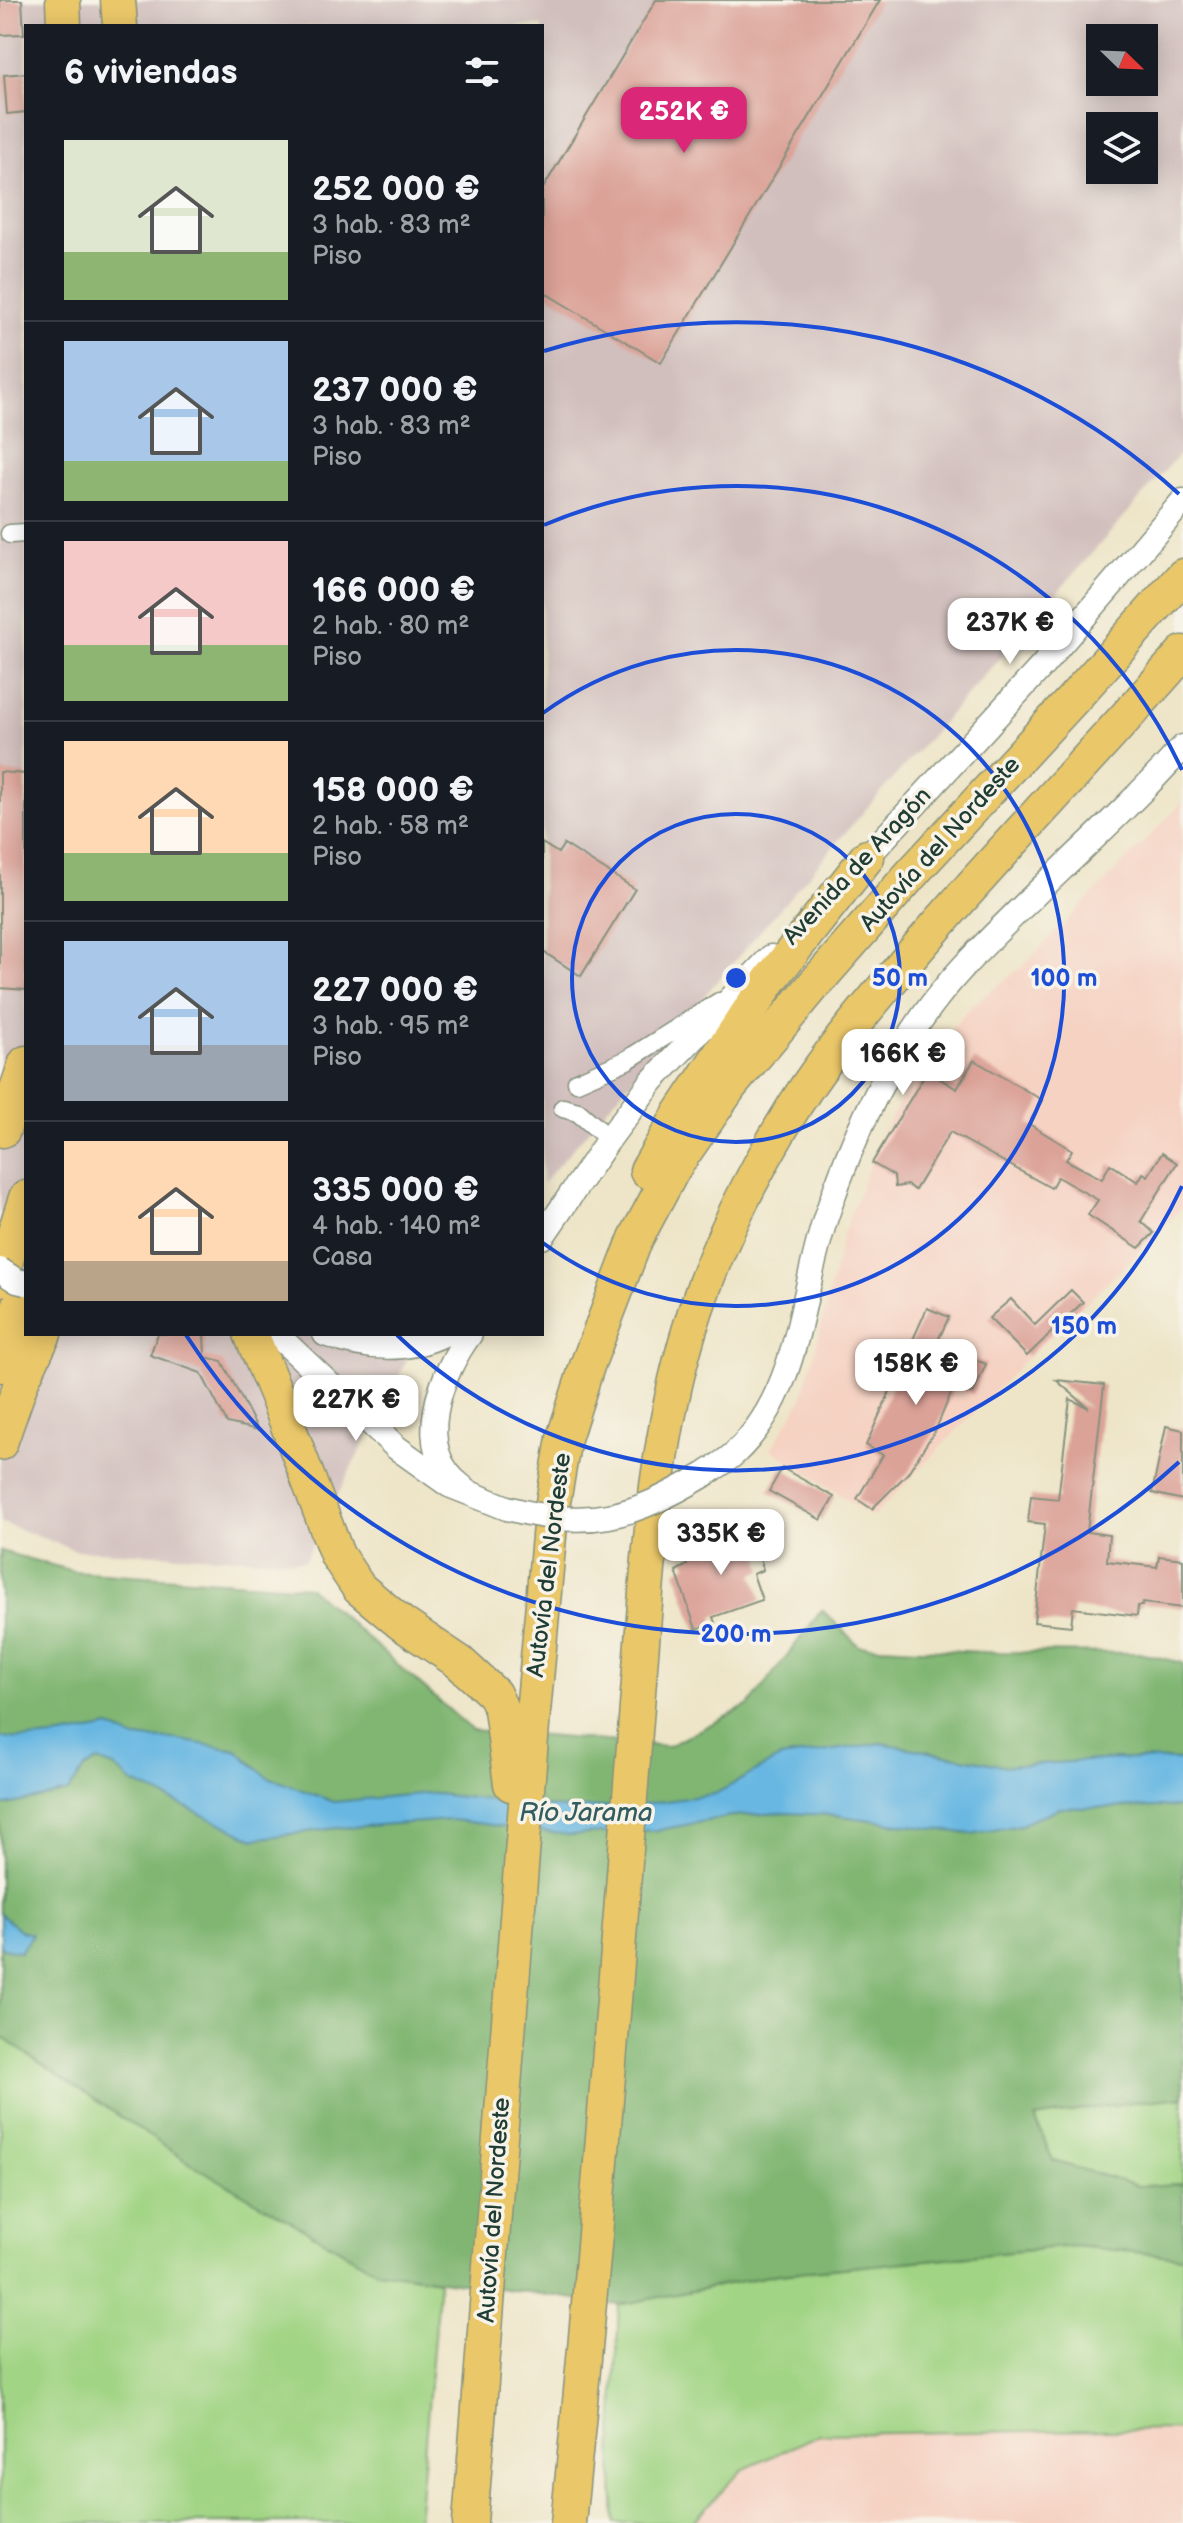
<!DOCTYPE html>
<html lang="es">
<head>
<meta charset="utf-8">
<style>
  body { margin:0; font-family:"Balsamiq Sans",sans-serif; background:#20242c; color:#f1f3f6; height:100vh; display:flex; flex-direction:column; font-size:30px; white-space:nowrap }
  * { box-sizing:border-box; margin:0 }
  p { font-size:26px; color:#9ea1a6 }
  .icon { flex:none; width:44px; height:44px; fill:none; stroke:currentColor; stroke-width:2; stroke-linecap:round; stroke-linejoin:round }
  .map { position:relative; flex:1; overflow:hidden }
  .panel { position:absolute; left:24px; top:24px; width:520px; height:1312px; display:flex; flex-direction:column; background:#171b24; border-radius:0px; box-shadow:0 4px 20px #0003 }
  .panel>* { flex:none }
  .needle { width:52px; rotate:113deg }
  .controls { position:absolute; left:1086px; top:24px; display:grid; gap:16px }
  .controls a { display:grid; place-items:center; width:72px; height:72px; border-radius:0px; background:#171b24; box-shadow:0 4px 20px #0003; font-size:40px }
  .price { position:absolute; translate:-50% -68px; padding:0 18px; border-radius:16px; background:#fff; color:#222; font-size:26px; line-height:52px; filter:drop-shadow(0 2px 4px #0008) }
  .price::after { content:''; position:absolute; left:50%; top:48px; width:24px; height:18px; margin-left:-12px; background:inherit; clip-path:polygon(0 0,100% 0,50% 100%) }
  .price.active { background:#db2777; color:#fff }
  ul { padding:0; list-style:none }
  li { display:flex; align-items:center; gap:24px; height:200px; padding:0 40px }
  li+li { border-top:2px solid #363941 }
  li span { display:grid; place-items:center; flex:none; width:224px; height:160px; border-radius:0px; color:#555 }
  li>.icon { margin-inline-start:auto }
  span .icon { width:96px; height:96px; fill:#fffc; stroke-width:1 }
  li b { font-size:34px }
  h2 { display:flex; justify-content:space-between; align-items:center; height:96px; padding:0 40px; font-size:34px }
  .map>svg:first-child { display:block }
</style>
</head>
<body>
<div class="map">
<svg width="1183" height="2523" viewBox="0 0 1183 2523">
  <rect width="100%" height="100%" fill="#f7f3e8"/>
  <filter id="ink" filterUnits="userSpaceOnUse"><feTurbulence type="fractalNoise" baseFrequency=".0125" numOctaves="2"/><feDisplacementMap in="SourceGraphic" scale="16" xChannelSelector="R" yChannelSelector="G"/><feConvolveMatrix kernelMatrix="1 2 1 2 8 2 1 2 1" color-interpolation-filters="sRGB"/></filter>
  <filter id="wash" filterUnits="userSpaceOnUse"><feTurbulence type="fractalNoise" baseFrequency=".006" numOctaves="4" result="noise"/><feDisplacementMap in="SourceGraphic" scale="32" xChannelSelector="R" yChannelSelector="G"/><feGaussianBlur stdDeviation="1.8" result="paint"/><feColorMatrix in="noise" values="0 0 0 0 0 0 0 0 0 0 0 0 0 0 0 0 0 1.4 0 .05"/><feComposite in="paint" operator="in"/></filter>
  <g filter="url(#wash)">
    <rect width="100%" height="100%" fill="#eee5c8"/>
    <!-- built -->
    <g fill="#f5d2c2">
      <polygon points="1183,802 1183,1206 1141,1251 1022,1363 873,1517 771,1449 801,1400 813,1359 843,1234 880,1138 924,1058 975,1003 1024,965"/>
      <polygon points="1183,2429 1183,2523 692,2523 742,2470 820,2434"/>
    </g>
    <!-- industrial -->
    <path fill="#d1bfbd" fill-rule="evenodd" d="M 0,0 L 1183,0 L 1183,450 L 845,833 L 542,1184 L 542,26 L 26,26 L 26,1334 L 420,1334 L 304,1561 L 75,1550 L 0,1522 ZM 1100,38 L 1144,38 L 1144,82 L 1100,82 ZM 1100,126 L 1144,126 L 1144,170 L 1100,170 Z"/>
    <!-- green -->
    <g fill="#a1d484" stroke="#60885c" stroke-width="2">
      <polygon points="0,2036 188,2162 377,2271 439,2280 418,2523 0,2523"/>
      <polygon points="1183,2097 1183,2184 1138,2186 1053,2161 1035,2118 1132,2102"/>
      <polygon points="1074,2246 1183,2257 1183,2429 820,2434 742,2470 692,2523 615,2523 612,2458 619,2305 779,2274"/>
    </g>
    <!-- forest -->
    <polygon fill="#80b672" stroke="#507a53" stroke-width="2" points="0,1551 73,1571 309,1587 472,1730 668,1746 749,1705 822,1610 859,1646 983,1652 1139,1653 1183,1663 1183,2097 1132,2102 1035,2118 1053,2161 1138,2186 1183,2184 1183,2257 1074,2246 779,2274 619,2305 377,2271 188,2162 0,2036"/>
    <!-- water -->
    <g fill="#68b7e2" stroke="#447a8b" stroke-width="2">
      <path d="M 110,1727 L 133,1738 L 174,1739 L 236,1750 L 268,1777 L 334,1802 L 427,1793 L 571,1809 L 645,1804 L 715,1794 L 780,1758 L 881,1743 L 1007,1766 L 1115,1759 L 1183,1760 L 1183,1807 L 1059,1808 L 1021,1825 L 971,1834 L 835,1815 L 782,1813 L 731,1816 L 660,1830 L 569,1835 L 452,1820 L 337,1828 L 254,1839 L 132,1782 L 114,1767 L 98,1761 L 84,1769 L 68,1792 L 2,1806 L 0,1809 L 0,1737 C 39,1742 71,1735 110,1727 Z"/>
      <polygon points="0,1914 21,1931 32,1934 20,1952 0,1947"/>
    </g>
    <g id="blocks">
      <!-- building -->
      <g fill="#dba298">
        <polygon points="0,0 22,0 24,34 0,35"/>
        <polygon points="656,0 880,0 661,363 542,291 542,190"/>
        <polygon points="26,73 26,112 7,114 4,75"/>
        <polygon points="0,772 26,774 26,990 0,988"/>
        <polygon points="542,843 558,853 564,844 635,889 581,976 542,951"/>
        <polygon points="974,1060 1042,1100 1029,1124 1072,1150 1066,1160 1102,1179 1110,1164 1138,1182 1143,1173 1148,1176 1162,1153 1177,1163 1141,1221 1154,1233 1139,1248 1088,1215 1098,1200 1057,1177 1051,1188 950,1132 915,1190 907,1185 895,1187 894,1176 872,1163 927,1071 957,1089"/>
        <polygon points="1071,1290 1083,1302 1027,1356 989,1318 1011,1299 1035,1325"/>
        <polygon points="927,1308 949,1317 920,1379 953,1350 986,1364 973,1394 954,1386 936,1429 907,1474 872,1509 857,1499 883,1455 866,1445"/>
        <polygon points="158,1334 204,1334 205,1357 222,1361 258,1430 227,1423 201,1373 150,1355"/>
        <polygon points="1056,1380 1104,1385 1087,1532 1109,1535 1107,1561 1157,1567 1159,1556 1183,1559 1183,1608 1143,1603 1142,1606 1138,1606 1137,1616 1073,1608 1071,1626 1034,1622 1045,1524 1028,1522 1031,1496 1058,1499 1070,1399 1089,1408"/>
        <polygon points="1166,1426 1183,1430 1183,1500 1152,1493"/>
        <polygon points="782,1468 834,1497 821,1520 769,1491"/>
        <polygon points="753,1528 763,1570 753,1574 762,1600 713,1617 715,1623 696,1629 676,1571 687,1565 684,1558 693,1555 691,1551"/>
      </g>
    </g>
  </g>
  <g filter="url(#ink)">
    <use href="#blocks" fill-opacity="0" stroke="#86917e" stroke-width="2"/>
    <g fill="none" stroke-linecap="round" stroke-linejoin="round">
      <!-- minor casing -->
      <g stroke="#86917e" stroke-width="21">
        <g id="minor">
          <polyline points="10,534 26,533"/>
          <polyline points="577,1082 627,1060 719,1002"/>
          <polyline points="563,1108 578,1112 609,1139"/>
        </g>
      </g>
      <!-- tertiary casing -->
      <g stroke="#86917e" stroke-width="27">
        <g id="tertiary">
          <polyline points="858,867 1043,665 1183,501"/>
          <polyline points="542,1237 609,1139 652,1081 771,957"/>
          <polyline points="276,1334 397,1448 449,1485 507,1508"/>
          <path d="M 325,1334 C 364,1349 405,1353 444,1334"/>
          <path d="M 704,1475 C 714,1468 725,1462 734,1454 C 801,1392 799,1296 827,1214 C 856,1126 900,1035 964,966 C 1034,891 1114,824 1183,747"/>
          <path d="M 461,1486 C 411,1449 441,1373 470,1334"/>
        </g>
      </g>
      <!-- motorway casing -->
      <g stroke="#86917e" stroke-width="37">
        <g id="motorway">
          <polyline points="63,0 64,26"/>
          <polyline points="118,0 120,26"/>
          <polyline points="3,1130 26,1063"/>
          <polyline points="647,1171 680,1114 770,980 867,857"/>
          <polyline points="0,1279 26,1198"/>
          <polyline points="251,1334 276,1394 337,1555 359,1588 401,1623 459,1662 494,1694 501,1709 511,1784"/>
          <polyline points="0,1365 26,1286"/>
          <polyline points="0,1443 22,1380 44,1334"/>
          <polyline points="470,2523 533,1713 551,1514 564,1438 587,1366 636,1238 674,1167 730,1086 813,986 914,871 1074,698 1183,576"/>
          <path d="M 568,2523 C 590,2312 606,2100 623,1888 C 629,1806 635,1724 642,1642 C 650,1537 659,1429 690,1328 C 713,1252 753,1172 795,1105 C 830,1050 873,1001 915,951 C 1002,849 1095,754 1183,653"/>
        </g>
      </g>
      <!-- minor -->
      <use href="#minor" stroke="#fff" stroke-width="18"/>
      <!-- tertiary -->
      <use href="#tertiary" stroke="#fff" stroke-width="24"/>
      <!-- motorway -->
      <use href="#motorway" stroke="#eac769" stroke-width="34"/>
      <!-- tertiary-bridge casing -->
      <g stroke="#86917e" stroke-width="27" stroke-linecap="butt">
        <g id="tertiary-bridge">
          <polyline points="0,1270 17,1281 26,1283"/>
          <path d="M 507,1508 C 590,1530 631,1518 704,1475"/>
        </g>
      </g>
      <!-- tertiary-bridge -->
      <use href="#tertiary-bridge" stroke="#fff" stroke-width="24"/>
    </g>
  </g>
  <!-- distance rings -->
  <g fill="none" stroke="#1d4ed8" stroke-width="4">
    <circle cx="736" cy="978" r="164"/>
    <path d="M543 713A328 328 0 1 1 543 1243"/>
    <path d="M1182 1186A492 492 0 0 1 397 1335M544 525A492 492 0 0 1 1182 770"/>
    <path d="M1179 1462A656 656 0 0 1 186 1335M544 351A656 656 0 0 1 1179 494"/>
  </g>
  <g text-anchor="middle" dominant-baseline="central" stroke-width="7" stroke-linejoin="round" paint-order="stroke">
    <!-- street labels -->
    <g font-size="24" fill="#1f3d34" stroke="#f7f3e8">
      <text transform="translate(940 844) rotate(-48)">Autovía del Nordeste</text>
      <text transform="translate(857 866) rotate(-47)">Avenida de Aragón</text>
      <text transform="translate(549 1565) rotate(-83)">Autovía del Nordeste</text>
      <text transform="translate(494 2210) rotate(-86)">Autovía del Nordeste</text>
    </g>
    <!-- water labels -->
    <g font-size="26" font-style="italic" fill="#315c60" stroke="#f7f3e8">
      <text x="586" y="1813">Río Jarama</text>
    </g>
  </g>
  <circle cx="736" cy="978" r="12" fill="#1d4ed8" stroke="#f7f3e8" stroke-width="4"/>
  <g font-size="24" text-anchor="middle" font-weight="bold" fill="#1d4ed8" stroke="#f7f3e8" stroke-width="7" stroke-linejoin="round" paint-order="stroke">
    <text x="900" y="986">50 m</text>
    <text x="1064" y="986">100 m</text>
    <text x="1084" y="1334">150 m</text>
    <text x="736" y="1642">200 m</text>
  </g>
</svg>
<div class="controls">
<a><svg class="needle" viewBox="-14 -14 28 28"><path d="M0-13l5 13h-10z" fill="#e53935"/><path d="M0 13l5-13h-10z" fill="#9ea1a6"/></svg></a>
<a><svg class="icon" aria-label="layers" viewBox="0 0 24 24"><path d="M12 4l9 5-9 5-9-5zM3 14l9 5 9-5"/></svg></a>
</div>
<b class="price active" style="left:684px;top:155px">252K €</b>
<b class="price" style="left:1010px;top:666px">237K €</b>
<b class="price" style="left:903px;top:1097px">166K €</b>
<b class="price" style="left:916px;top:1407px">158K €</b>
<b class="price" style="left:356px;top:1443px">227K €</b>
<b class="price" style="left:721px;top:1577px">335K €</b>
<section class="panel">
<h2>6 viviendas<svg class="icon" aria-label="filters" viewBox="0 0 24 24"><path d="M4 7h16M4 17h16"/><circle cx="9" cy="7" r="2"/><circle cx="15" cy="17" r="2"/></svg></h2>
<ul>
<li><span style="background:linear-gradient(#dfe7d0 70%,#8fb573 0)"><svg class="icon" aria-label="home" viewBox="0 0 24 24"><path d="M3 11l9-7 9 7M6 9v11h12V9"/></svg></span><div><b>252 000 €</b><p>3 hab. · 83 m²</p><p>Piso</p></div></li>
<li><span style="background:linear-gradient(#a9c7e8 75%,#8fb573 0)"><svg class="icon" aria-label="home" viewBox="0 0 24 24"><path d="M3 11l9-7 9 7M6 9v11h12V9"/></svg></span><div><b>237 000 €</b><p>3 hab. · 83 m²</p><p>Piso</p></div></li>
<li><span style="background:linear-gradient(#f6c9c9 65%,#8fb573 0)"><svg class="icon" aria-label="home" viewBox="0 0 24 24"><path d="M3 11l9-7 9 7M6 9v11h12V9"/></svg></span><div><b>166 000 €</b><p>2 hab. · 80 m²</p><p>Piso</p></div></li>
<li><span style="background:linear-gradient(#ffd9b3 70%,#8fb573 0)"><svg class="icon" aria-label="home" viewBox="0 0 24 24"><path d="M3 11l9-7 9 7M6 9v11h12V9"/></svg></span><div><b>158 000 €</b><p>2 hab. · 58 m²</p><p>Piso</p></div></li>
<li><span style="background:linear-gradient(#a9c7e8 65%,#9aa5b1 0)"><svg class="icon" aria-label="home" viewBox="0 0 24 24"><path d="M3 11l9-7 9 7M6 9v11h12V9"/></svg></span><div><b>227 000 €</b><p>3 hab. · 95 m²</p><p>Piso</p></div></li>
<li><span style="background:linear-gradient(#ffd9b3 75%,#b9a48a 0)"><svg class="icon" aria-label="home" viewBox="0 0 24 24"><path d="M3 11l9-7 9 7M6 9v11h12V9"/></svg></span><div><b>335 000 €</b><p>4 hab. · 140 m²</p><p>Casa</p></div></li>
</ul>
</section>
</div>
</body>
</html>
